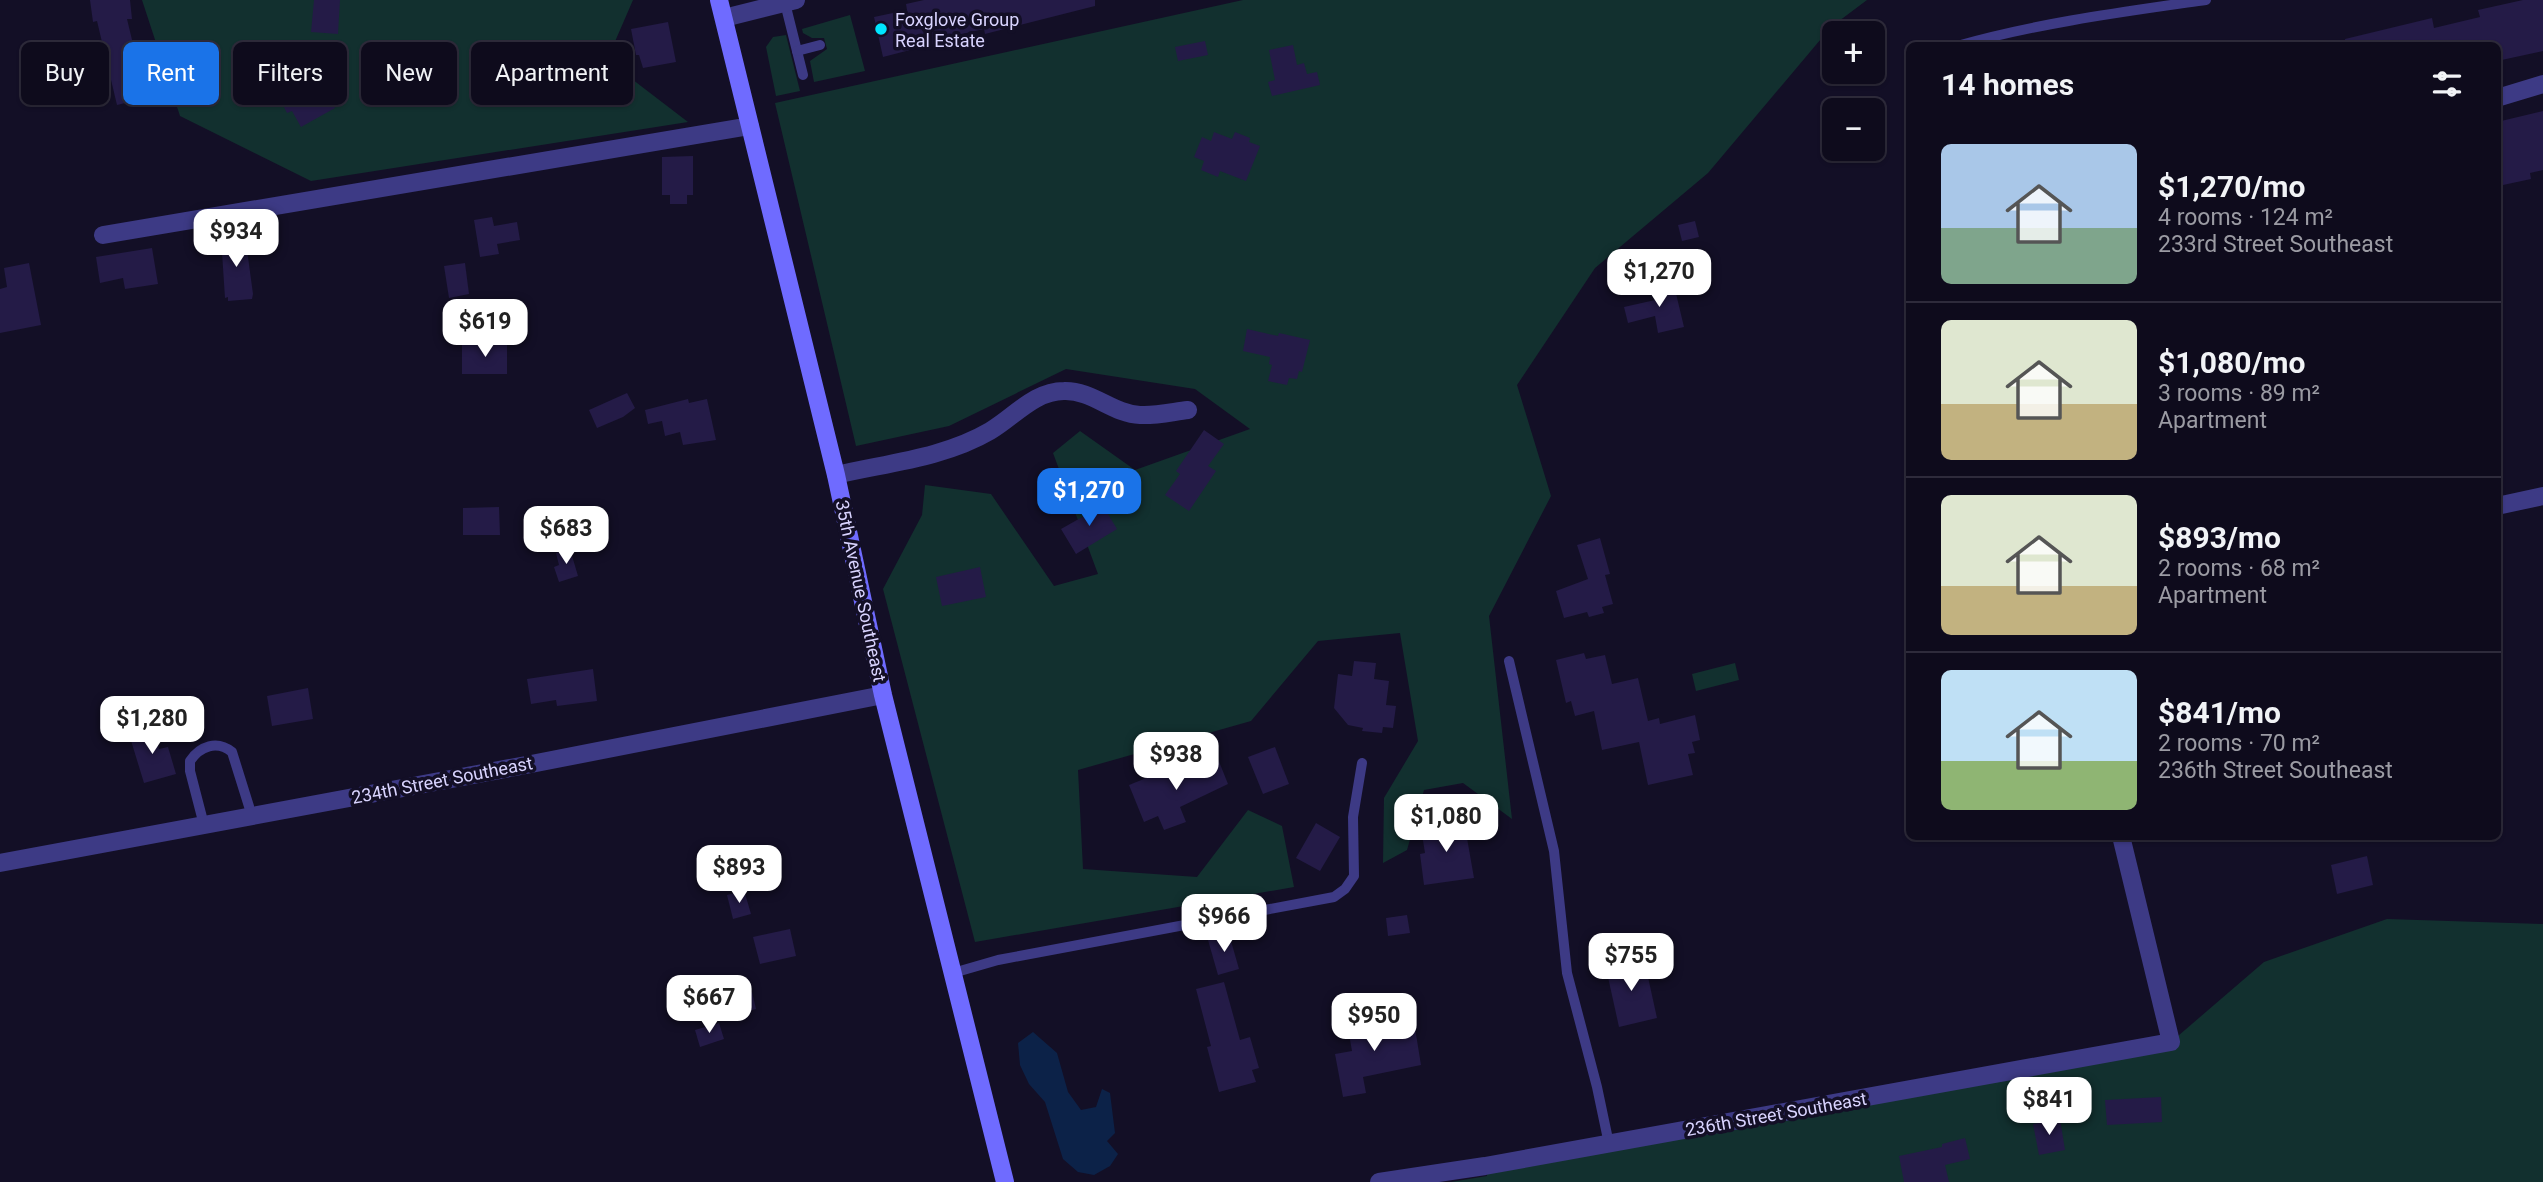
<!DOCTYPE html>
<html lang="en">
<head>
<meta charset="utf-8">
<style>
  body { margin:0; font-family:Roboto,sans-serif; background:#171425; color:#f1f3f6; height:100vh; display:flex; flex-direction:column; font-size:26px; white-space:nowrap }
  * { box-sizing:border-box; margin:0 }
  p { font-size:23px; color:#9b9ba3 }
  .icon { flex:none; width:38px; height:38px; fill:none; stroke:currentColor; stroke-width:2; stroke-linecap:round; stroke-linejoin:round }
  .map { position:relative; flex:1; overflow:hidden }
  .sheet { position:absolute; left:1906px; top:42px; width:595px; height:798px; display:flex; flex-direction:column; background:#0e0b1c; border-radius:10px; box-shadow:0 2px 5px #0004,0 0 0 2px #2e2b3b }
  .sheet>* { flex:none }
  .top-card { position:absolute; left:21px; top:42px; width:665px; height:63px; display:flex; gap:14px }
  .controls { position:absolute; left:1822px; top:21px; display:grid; gap:14px }
  .controls a { display:grid; place-items:center; width:63px; height:63px; border-radius:10px; background:#0e0b1c; box-shadow:0 2px 5px #0004,0 0 0 2px #2e2b3b; font-size:35px }
  .price { position:absolute; translate:-50% -60px; padding:0 16px; border-radius:14px; background:#fff; color:#222; font-size:23px; line-height:46px; filter:drop-shadow(0 2px 4px #0008) }
  .price::after { content:''; position:absolute; left:50%; top:42px; width:21px; height:16px; margin-left:-10px; background:inherit; clip-path:polygon(0 0,100% 0,50% 100%) }
  .price.on { background:#1a73e8; color:#fff }
  ul { padding:0; list-style:none }
  li { display:flex; align-items:center; gap:21px; height:175px; padding:0 35px }
  li+li { border-top:2px solid #2e2b3b }
  li span { display:grid; place-items:center; flex:none; width:196px; height:140px; border-radius:10px; color:#555 }
  li>.icon { margin-inline-start:auto }
  span .icon { width:84px; height:84px; fill:#fffc; stroke-width:1 }
  li b { font-size:30px }
  h2 { display:flex; justify-content:space-between; align-items:center; height:84px; padding:0 35px; font-size:30px }
  .chip { padding:0 24px; border-radius:10px; background:#0e0b1c; box-shadow:0 2px 5px #0004,0 0 0 2px #2e2b3b; font-size:24px; line-height:63px }
  .chip.on { background:#1a73e8; color:#fff }
  .map>svg:first-child { display:block }
</style>
</head>
<body>
<div class="map">
<svg width="2543" height="1182" viewBox="0 0 2543 1182">
  <rect width="100%" height="100%" fill="#130f26"/>
  <!-- green -->
  <g fill="#12302f">
    <polygon points="142,0 633,0 607,60 688,122 311,181 180,116"/>
    <polygon points="1243,0 1867,0 1831,27 1708,173 1595,268 1517,385 1551,496 1489,616 1512,819 1463,783 1424,790 1407,850 1383,863 1384,798 1418,741 1400,633 1318,641 1251,721 1078,770 1083,869 1197,877 1248,810 1282,826 1294,887 975,942 883,589 922,515 925,485 991,494 1054,586 1098,574 1053,453 1080,431 1135,470 1250,429 1195,389 1066,369 949,426 856,446 775,103"/>
    <polygon points="850,15 865,71 814,82 810,61 827,49 824,38 812,38 803,33 802,29"/>
    <polygon points="786,35 800,91 776,96 766,47 773,37"/>
    <polygon points="1735,663 1739,680 1696,691 1692,674"/>
    <polygon points="2387,919 2543,924 2543,1182 1451,1182 1487,1176 1485,1166 2171,1042 2264,962"/>
  </g>
  <!-- water -->
  <polygon fill="#0c2248" points="1033,1032 1057,1053 1068,1092 1081,1110 1096,1107 1102,1089 1110,1093 1115,1133 1107,1141 1118,1154 1110,1166 1094,1175 1078,1172 1063,1159 1045,1102 1029,1084 1020,1065 1018,1043"/>
  <!-- building -->
  <g fill="#241b47">
    <polygon points="90,0 130,0 132,19 127,19 146,98 117,105 97,21 93,22"/>
    <polygon points="314,0 340,0 338,34 311,32"/>
    <polygon points="924,0 1095,0 1095,6 985,34 984,29 944,38 945,41 883,57 874,17 907,10 906,4"/>
    <polygon points="2523,0 2543,0 2543,51 2497,61 2497,46 2346,46 2345,39 2432,18 2434,28 2480,17 2478,10"/>
    <polygon points="668,22 676,62 643,68 639,55 636,55 631,29"/>
    <polygon points="1205,41 1208,55 1178,61 1175,47"/>
    <polygon points="1293,45 1297,65 1304,63 1307,74 1317,72 1320,85 1272,96 1268,82 1275,80 1269,50"/>
    <polygon points="296,56 302,66 320,56 329,74 320,79 335,108 301,127 292,111 287,113 274,87 286,81 279,64"/>
    <polygon points="2543,111 2543,170 2530,173 2531,179 2503,185 2497,160 2497,122"/>
    <polygon points="1214,132 1232,139 1235,132 1250,138 1249,142 1260,146 1246,181 1220,171 1218,177 1201,170 1204,161 1194,157 1202,137 1211,141"/>
    <polygon points="693,156 693,195 687,195 687,204 670,204 670,195 662,195 662,157"/>
    <polygon points="492,217 494,226 517,222 520,240 497,244 499,254 480,257 474,220"/>
    <polygon points="1695,221 1699,237 1682,241 1678,225"/>
    <polygon points="245,235 253,294 252,299 228,301 228,297 225,298 221,237"/>
    <polygon points="152,248 158,284 125,289 123,278 100,283 96,257"/>
    <polygon points="29,263 41,325 0,333 0,289 7,287 4,268"/>
    <polygon points="465,263 469,294 449,298 444,266"/>
    <polygon points="1673,281 1684,327 1658,333 1655,316 1628,323 1624,307 1655,300 1651,286"/>
    <polygon points="1247,329 1278,336 1279,333 1310,340 1302,372 1299,371 1297,379 1289,378 1287,385 1268,381 1272,365 1269,364 1270,357 1243,351"/>
    <rect x="462" y="344" width="45" height="30"/>
    <polygon points="627,393 635,408 623,417 597,428 589,410"/>
    <polygon points="688,399 689,403 707,399 716,440 683,445 680,432 665,436 662,421 648,424 645,410"/>
    <polygon points="1204,430 1224,444 1208,466 1216,471 1189,511 1165,495 1180,474 1176,471"/>
    <polygon points="1100,501 1117,529 1076,554 1061,529 1084,516 1082,511"/>
    <polygon points="499,507 500,535 463,535 463,508"/>
    <polygon points="551,514 554,533 533,536 530,518"/>
    <polygon points="1600,538 1610,574 1605,575 1613,604 1602,607 1604,613 1589,617 1587,612 1564,618 1556,591 1588,579 1577,545"/>
    <polygon points="570,549 578,576 559,582 554,567 559,565 556,553"/>
    <polygon points="980,567 986,597 942,606 936,577"/>
    <polygon points="1584,653 1586,659 1605,655 1612,684 1638,678 1648,721 1659,718 1660,724 1695,715 1700,740 1692,742 1695,753 1688,754 1693,775 1648,785 1639,742 1602,750 1594,711 1575,716 1571,701 1566,703 1556,660"/>
    <polygon points="1354,661 1376,663 1374,679 1389,681 1386,705 1396,706 1393,728 1383,727 1382,733 1362,731 1363,728 1348,725 1334,708 1338,674 1352,676"/>
    <polygon points="593,669 597,701 557,706 556,700 531,704 527,679"/>
    <polygon points="308,688 313,719 272,726 267,696"/>
    <polygon points="153,728 159,749 168,747 176,774 144,783 129,734"/>
    <polygon points="1275,747 1289,784 1263,794 1248,757"/>
    <polygon points="1218,759 1228,784 1180,807 1186,822 1164,830 1158,816 1144,822 1129,785 1171,768 1174,776"/>
    <polygon points="1464,821 1474,878 1424,885 1420,854 1425,853 1421,828"/>
    <polygon points="1316,823 1340,837 1320,871 1296,858"/>
    <polygon points="2367,856 2373,885 2337,894 2331,865"/>
    <polygon points="744,890 751,914 733,919 727,895"/>
    <polygon points="1407,915 1410,933 1388,936 1386,918"/>
    <polygon points="790,929 796,956 760,964 753,937"/>
    <polygon points="1229,934 1239,969 1218,975 1208,940"/>
    <polygon points="1644,959 1657,1018 1619,1027 1606,968"/>
    <polygon points="1224,982 1240,1040 1250,1037 1259,1068 1252,1070 1256,1082 1219,1092 1207,1047 1211,1046 1196,989"/>
    <polygon points="752,992 756,1009 737,1014 732,997"/>
    <polygon points="1372,1010 1378,1034 1415,1028 1421,1065 1363,1077 1366,1093 1343,1097 1335,1054 1352,1051 1349,1034 1353,1033 1349,1014"/>
    <polygon points="719,1023 724,1039 700,1047 695,1030"/>
    <polygon points="2161,1097 2162,1122 2107,1125 2105,1100"/>
    <polygon points="2060,1119 2065,1150 2039,1155 2033,1124"/>
    <polygon points="1965,1138 1970,1159 1945,1165 1949,1182 1904,1182 1899,1156 1942,1147 1942,1144"/>
  </g>
  <g fill="none" stroke-linecap="round" stroke-linejoin="round">
    <!-- lane -->
    <g stroke="#3d3a85" stroke-width="10">
      <polyline points="785,3 803,75"/>
      <path d="M 1957,46 C 2038,23 2122,12 2206,0"/>
      <polyline points="797,51 820,45"/>
      <polyline points="1509,661 1554,851 1567,973 1597,1087 1609,1144"/>
      <path d="M 204,825 L 190,771 L 190,761 C 200,746 217,740 232,752 L 252,816"/>
      <polyline points="953,973 998,960 1334,897 1345,889 1354,876 1353,817 1362,763"/>
    </g>
    <!-- street -->
    <g stroke="#3d3a85" stroke-width="18">
      <polyline points="724,18 796,0"/>
      <polyline points="2497,98 2543,84"/>
      <polyline points="103,235 750,126"/>
      <path d="M 836,475 C 887,463 944,458 990,431 C 1014,417 1034,391 1064,391 C 1092,390 1113,414 1140,415 C 1155,416 1172,412 1188,410"/>
      <polyline points="2497,506 2543,496"/>
      <polyline points="0,863 526,765 883,695"/>
      <polyline points="1379,1182 1485,1166 2171,1042 2121,836"/>
    </g>
    <!-- secondary -->
    <polyline stroke="#6f6bff" stroke-width="18" points="719,0 836,475 883,695 1005,1182"/>
  </g>
  <!-- markers -->
  <circle fill="#00e5ff" stroke="#130f26" stroke-width="2.5" cx="881" cy="29" r="7"/>
  <g text-anchor="middle" dominant-baseline="central" stroke-width="7" stroke-linejoin="round" paint-order="stroke">
    <!-- poi labels -->
    <g font-size="18" fill="#d9d4ff" stroke="#130f26" text-anchor="start">
      <text x="895" y="19">Foxglove Group<tspan x="895" dy="21">Real Estate</tspan></text>
    </g>
    <!-- street labels -->
    <g font-size="18" fill="#d9d4ff" stroke="#130f26">
      <text transform="translate(861 591) rotate(78)">35th Avenue Southeast</text>
      <text transform="translate(442 780) rotate(-11)">234th Street Southeast</text>
      <text transform="translate(1776 1114) rotate(-10)">236th Street Southeast</text>
    </g>
  </g>
</svg>
<div class="controls">
<a>+</a>
<a>−</a>
</div>
<b class="price" style="left:236px;top:269px">$934</b>
<b class="price" style="left:1659px;top:309px">$1,270</b>
<b class="price" style="left:485px;top:359px">$619</b>
<b class="price on" style="left:1089px;top:528px">$1,270</b>
<b class="price" style="left:566px;top:566px">$683</b>
<b class="price" style="left:152px;top:756px">$1,280</b>
<b class="price" style="left:1176px;top:792px">$938</b>
<b class="price" style="left:1446px;top:854px">$1,080</b>
<b class="price" style="left:739px;top:905px">$893</b>
<b class="price" style="left:1224px;top:954px">$966</b>
<b class="price" style="left:1631px;top:993px">$755</b>
<b class="price" style="left:709px;top:1035px">$667</b>
<b class="price" style="left:1374px;top:1053px">$950</b>
<b class="price" style="left:2049px;top:1137px">$841</b>
<div class="top-card">
<a class="chip">Buy</a>
<a class="chip on">Rent</a>
<a class="chip">Filters</a>
<a class="chip">New</a>
<a class="chip">Apartment</a>
</div>
<section class="sheet">
<h2>14 homes<svg class="icon" aria-label="filters" viewBox="0 0 24 24"><path d="M4 7h16M4 17h16"/><circle cx="9" cy="7" r="2"/><circle cx="15" cy="17" r="2"/></svg></h2>
<ul>
<li><span style="background:linear-gradient(#a9c7e8 60%,#7fa58c 0)"><svg class="icon" aria-label="home" viewBox="0 0 24 24"><path d="M3 11l9-7 9 7M6 9v11h12V9"/></svg></span><div><b>$1,270/mo</b><p>4 rooms · 124 m²</p><p>233rd Street Southeast</p></div></li>
<li><span style="background:linear-gradient(#dfe7d0 60%,#c2b280 0)"><svg class="icon" aria-label="home" viewBox="0 0 24 24"><path d="M3 11l9-7 9 7M6 9v11h12V9"/></svg></span><div><b>$1,080/mo</b><p>3 rooms · 89 m²</p><p>Apartment</p></div></li>
<li><span style="background:linear-gradient(#dfe7d0 65%,#c2b280 0)"><svg class="icon" aria-label="home" viewBox="0 0 24 24"><path d="M3 11l9-7 9 7M6 9v11h12V9"/></svg></span><div><b>$893/mo</b><p>2 rooms · 68 m²</p><p>Apartment</p></div></li>
<li><span style="background:linear-gradient(#bfe0f5 65%,#8fb573 0)"><svg class="icon" aria-label="home" viewBox="0 0 24 24"><path d="M3 11l9-7 9 7M6 9v11h12V9"/></svg></span><div><b>$841/mo</b><p>2 rooms · 70 m²</p><p>236th Street Southeast</p></div></li>
</ul>
</section>
</div>
</body>
</html>
